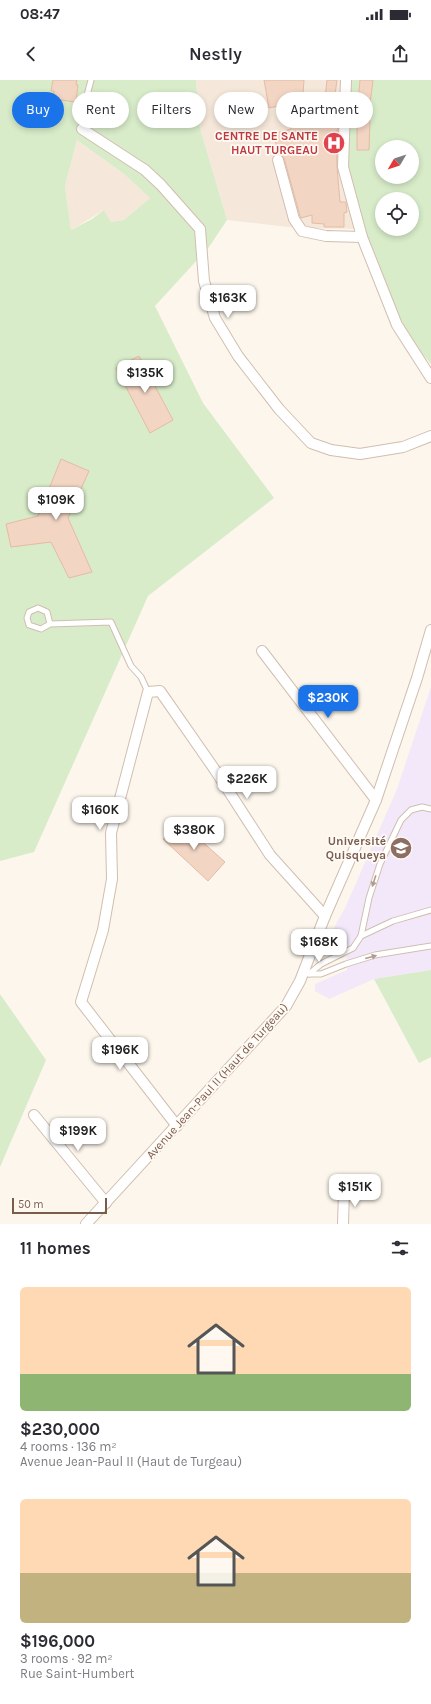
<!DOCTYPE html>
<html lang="en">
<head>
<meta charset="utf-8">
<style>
  body { margin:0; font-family:Karla,sans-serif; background:#f2f2f3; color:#2b2b33; height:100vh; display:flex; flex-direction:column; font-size:15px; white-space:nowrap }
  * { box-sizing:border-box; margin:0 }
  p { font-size:13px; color:#7c7c81 }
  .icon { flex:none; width:22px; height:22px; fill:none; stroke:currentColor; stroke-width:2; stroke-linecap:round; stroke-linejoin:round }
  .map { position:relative; height:1144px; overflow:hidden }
  .drawer { display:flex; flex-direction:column; background:#fff; flex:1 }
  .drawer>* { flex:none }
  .top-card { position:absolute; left:12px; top:12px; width:407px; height:36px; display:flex; gap:8px }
  .needle { width:26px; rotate:231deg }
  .tools { position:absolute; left:375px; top:60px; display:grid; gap:8px }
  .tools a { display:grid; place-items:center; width:44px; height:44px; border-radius:50%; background:#fff; box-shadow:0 2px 6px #0003; font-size:20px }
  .scale { position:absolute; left:12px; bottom:10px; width:95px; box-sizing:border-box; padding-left:4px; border:2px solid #7a5c4d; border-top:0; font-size:11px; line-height:14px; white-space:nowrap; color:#7a5c4d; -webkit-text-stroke:3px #fffaf3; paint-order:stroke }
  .price { position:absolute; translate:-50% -34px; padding:0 9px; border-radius:8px; background:#fff; color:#222; font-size:13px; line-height:26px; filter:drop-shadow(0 1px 2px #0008) }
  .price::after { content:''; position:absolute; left:50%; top:24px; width:12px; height:9px; margin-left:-6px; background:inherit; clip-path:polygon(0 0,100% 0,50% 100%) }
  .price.selected { background:#1a73e8; color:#fff }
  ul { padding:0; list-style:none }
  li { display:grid; align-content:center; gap:8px; height:212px; padding:0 20px }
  li span { display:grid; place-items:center; height:124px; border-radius:6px; color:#555 }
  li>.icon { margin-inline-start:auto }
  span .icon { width:72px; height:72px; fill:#fffc; stroke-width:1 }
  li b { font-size:17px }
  h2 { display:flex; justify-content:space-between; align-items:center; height:48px; padding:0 20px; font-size:17px }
  .chip { padding:0 14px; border-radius:18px; background:#fff; box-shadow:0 2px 6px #0003; font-size:14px; line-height:36px }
  .chip.selected { background:#1a73e8; color:#fff }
  .status { display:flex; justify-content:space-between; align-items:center; height:28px; padding:0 20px; background:#fff; direction:ltr }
  .status svg { height:11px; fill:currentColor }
  header { display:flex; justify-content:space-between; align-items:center; height:52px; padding:0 20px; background:#fff; font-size:18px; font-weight:600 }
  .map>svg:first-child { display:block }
</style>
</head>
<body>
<div class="status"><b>08:47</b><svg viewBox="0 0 49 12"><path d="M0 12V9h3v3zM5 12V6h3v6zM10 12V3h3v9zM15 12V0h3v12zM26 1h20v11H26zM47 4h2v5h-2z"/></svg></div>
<header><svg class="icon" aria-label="back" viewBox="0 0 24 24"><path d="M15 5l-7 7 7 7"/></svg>Nestly<svg class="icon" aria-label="share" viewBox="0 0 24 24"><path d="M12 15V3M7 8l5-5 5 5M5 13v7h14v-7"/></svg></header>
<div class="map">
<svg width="431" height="1144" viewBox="0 0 431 1144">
  <rect width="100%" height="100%" fill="#fdf6ec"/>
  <!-- residential -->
  <g fill="#f5e8da">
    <polygon points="196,0 350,0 358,149 297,148 227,140 200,48"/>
    <polygon points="77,60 124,94 150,118 124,140 111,142 104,130 71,150 65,106"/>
  </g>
  <!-- education -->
  <polygon fill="#f3e8fa" points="431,607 431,890 374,899 329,919 315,911 315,904 347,890 346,866 327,861 346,826 397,709"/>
  <!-- green -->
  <g fill="#d8ecc9" fill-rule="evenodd">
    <path d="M 0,0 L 196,0 L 200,48 L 227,140 L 209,167 L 155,226 L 203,323 L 274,418 L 148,516 L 34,772 L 0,781 ZM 77,60 L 124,94 L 150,118 L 124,140 L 111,142 L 104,130 L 92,139 L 71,150 L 65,106 Z"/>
    <path d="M 350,0 L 431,0 L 431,284 L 412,262 L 358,149 L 344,70 ZM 382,67 L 412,67 L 412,97 L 382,97 ZM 382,119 L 412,119 L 412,149 L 382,149 Z"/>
    <polygon points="431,890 431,977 419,983 374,899"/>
    <polygon points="0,914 46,980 0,1087"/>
  </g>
  <!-- building -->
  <g fill="#f3d5c3" stroke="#e6bba3">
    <polygon points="53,0 77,0 76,5 78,5 76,22 53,19 54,11 51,11"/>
    <polygon points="264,0 304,0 302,28 324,27 327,0 337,0 334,22 338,51 336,51 337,87 340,122 346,122 346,124 347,132 344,133 344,147 324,147 324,144 312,143 312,135 301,138 300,136 284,78 279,74 273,54 291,49 292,23 269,28"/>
    <polygon points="360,0 373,0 368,40 370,40 369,70 357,70 357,31"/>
    <polygon points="139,276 173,340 150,353 116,288"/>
    <polygon points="61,379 89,391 68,438 92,492 69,498 51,462 11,467 6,444 38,436"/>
    <polygon points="180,742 225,782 208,801 163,759"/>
  </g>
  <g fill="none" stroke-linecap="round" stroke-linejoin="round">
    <!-- service casing -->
    <g stroke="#d1beb0" stroke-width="7">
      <g id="service">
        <polyline points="82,49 86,19 91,0"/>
        <polyline points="50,544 41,549 29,545 27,538 29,532 38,528 47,532 50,544 111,542 131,586 141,597 148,612"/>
        <polyline points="361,856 393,841 431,830"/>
        <polyline points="309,894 321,884 353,868 361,856 369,818 380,784 401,740 411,730 422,727 431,729"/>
        <polyline points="309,894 321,894 346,884 375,875 431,866"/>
      </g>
    </g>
    <!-- minor casing -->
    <g stroke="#d1beb0" stroke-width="12">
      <g id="minor">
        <polyline points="346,0 343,87 362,157 397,245 431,298"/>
        <polyline points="82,49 145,90 161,105 200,149 204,201 215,238 238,276 279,329 311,363 331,370 360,374 403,367 431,356"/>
        <polyline points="278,80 294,139 302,151 326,156 362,157"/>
        <polyline points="262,571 376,720"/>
        <polyline points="34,1035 106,1123"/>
        <polyline points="177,1046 81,922 103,850 112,799 111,753 148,612 160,611 215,690 270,775 325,836"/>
        <polyline points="86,1144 286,926 300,901 325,836 376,720 417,598 431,550"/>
        <polyline points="343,1144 344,1111"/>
      </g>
    </g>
    <!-- service -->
    <use href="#service" stroke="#fff" stroke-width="5"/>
    <!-- minor -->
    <use href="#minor" stroke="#fff" stroke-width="10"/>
  </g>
  <!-- one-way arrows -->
  <defs><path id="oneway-solid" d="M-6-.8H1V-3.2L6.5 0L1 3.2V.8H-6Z"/></defs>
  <g fill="#af9d94">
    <use href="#oneway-solid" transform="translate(374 801) rotate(108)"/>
    <use href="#oneway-solid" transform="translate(371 877) rotate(-15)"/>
  </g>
  <!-- icons -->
  <defs>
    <g id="hospital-disc" transform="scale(1.15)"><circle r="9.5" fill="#e0444e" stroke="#fffaf3"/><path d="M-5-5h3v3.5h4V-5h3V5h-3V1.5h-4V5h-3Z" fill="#fff"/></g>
    <g id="university-disc" transform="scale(1.15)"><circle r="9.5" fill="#8d6e63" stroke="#fffaf3"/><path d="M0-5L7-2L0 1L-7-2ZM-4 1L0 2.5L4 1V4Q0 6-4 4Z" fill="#fff"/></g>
  </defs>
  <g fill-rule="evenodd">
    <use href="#hospital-disc" x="334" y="63"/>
    <use href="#university-disc" x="401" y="768"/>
  </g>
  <g text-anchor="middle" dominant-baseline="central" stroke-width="3.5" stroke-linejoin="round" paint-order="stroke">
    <!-- health labels -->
    <g font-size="12" font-weight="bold" fill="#be3a42" stroke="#fffaf3" text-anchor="end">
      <text x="318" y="56">CENTRE DE SANTE<tspan x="318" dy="14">HAUT TURGEAU</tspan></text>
    </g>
    <!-- education labels -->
    <g font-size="12" font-weight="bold" fill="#785e54" stroke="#fffaf3" text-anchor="end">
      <text x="386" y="761">Université<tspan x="386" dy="14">Quisqueya</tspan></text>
    </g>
    <!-- street labels -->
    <g font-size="12" fill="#7a5c4d" stroke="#fffaf3">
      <text transform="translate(217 1001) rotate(-48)">Avenue Jean-Paul II (Haut de Turgeau)</text>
    </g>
  </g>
</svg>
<div class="tools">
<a><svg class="needle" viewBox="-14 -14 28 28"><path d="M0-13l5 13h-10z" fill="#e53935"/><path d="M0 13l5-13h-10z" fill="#7c7c81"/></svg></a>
<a><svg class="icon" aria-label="locate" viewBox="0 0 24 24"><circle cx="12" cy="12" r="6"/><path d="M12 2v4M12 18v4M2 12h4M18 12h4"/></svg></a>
</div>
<div class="scale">50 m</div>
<b class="price" style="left:228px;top:239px">$163K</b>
<b class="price" style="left:145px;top:314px">$135K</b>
<b class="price" style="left:56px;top:441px">$109K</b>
<b class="price selected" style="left:328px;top:639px">$230K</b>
<b class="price" style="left:247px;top:720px">$226K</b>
<b class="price" style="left:100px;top:751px">$160K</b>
<b class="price" style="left:194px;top:771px">$380K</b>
<b class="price" style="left:319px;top:883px">$168K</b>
<b class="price" style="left:120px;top:991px">$196K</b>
<b class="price" style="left:78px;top:1072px">$199K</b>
<b class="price" style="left:355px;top:1128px">$151K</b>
<div class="top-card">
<a class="chip selected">Buy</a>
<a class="chip">Rent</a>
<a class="chip">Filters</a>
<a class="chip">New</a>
<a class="chip">Apartment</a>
</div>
</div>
<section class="drawer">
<h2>11 homes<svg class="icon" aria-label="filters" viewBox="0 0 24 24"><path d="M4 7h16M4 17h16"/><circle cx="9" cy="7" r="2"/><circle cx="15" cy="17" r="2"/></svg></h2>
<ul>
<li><span style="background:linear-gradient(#ffd9b3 70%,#8fb573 0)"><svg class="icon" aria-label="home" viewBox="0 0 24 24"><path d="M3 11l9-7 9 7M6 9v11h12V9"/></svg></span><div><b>$230,000</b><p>4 rooms · 136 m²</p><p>Avenue Jean-Paul II (Haut de Turgeau)</p></div></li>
<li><span style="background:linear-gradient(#ffd9b3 60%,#c2b280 0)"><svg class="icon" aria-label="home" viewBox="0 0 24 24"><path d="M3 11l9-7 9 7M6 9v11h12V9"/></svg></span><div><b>$196,000</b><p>3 rooms · 92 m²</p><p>Rue Saint-Humbert</p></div></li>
</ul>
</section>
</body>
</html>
